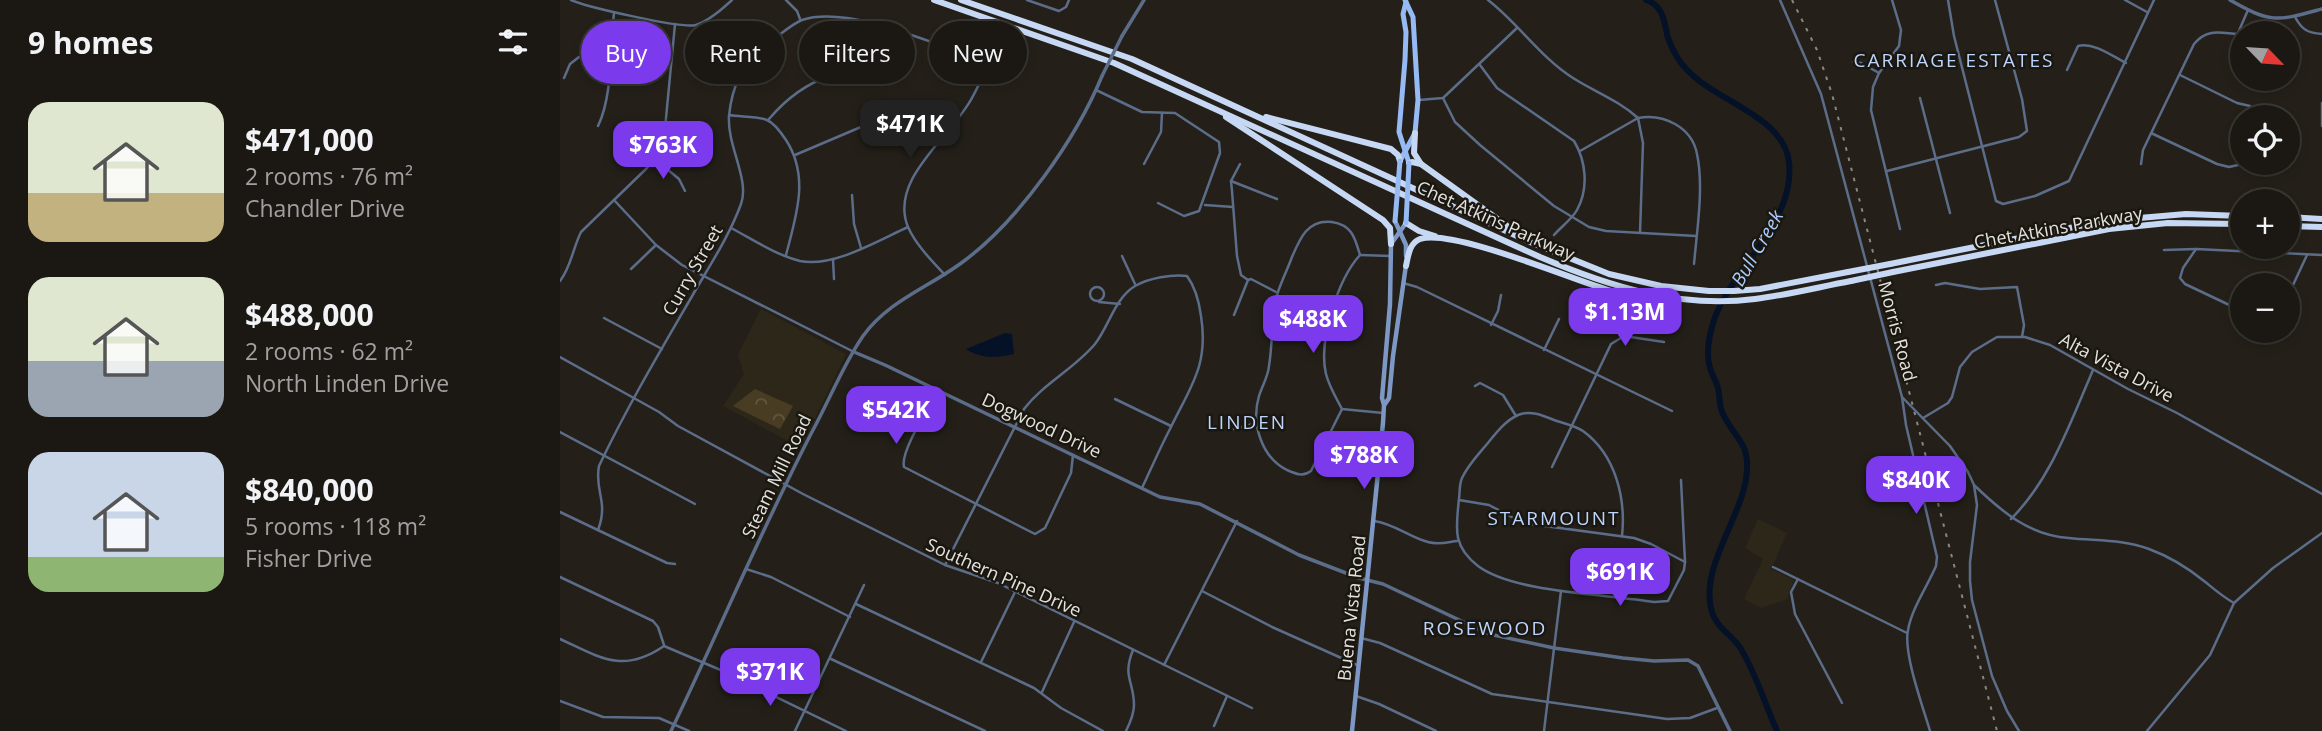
<!DOCTYPE html>
<html lang="en">
<head>
<meta charset="utf-8">
<style>
  body { margin:0; font-family:"Open Sans",sans-serif; background:#282521; color:#f1f3f6; height:100vh; display:flex; flex-direction:column; font-size:26px; white-space:nowrap }
  * { box-sizing:border-box; margin:0 }
  p { font-size:23px; color:#a0a0a0 }
  .icon { flex:none; width:38px; height:38px; fill:none; stroke:currentColor; stroke-width:2; stroke-linecap:round; stroke-linejoin:round }
  .map { position:relative; flex:1; overflow:hidden }
  .panel { display:flex; flex-direction:column; background:#1b1813; width:560px }
  .panel>* { flex:none }
  .hud { position:absolute; left:21px; top:21px; width:665px; height:63px; display:flex; gap:14px }
  .needle { width:46px; rotate:115deg }
  .fabs { position:absolute; left:1670px; top:21px; display:grid; gap:14px }
  .fabs a { display:grid; place-items:center; width:70px; height:70px; border-radius:50%; background:#1b1813; box-shadow:0 4px 10px #0003,0 0 0 2px #393733; font-size:35px }
  .price { position:absolute; translate:-50% -60px; padding:0 16px; border-radius:14px; background:#7c3aed; color:#fff; font-size:23px; line-height:46px; filter:drop-shadow(0 2px 4px #0008) }
  .price::after { content:''; position:absolute; left:50%; top:42px; width:21px; height:16px; margin-left:-10px; background:inherit; clip-path:polygon(0 0,100% 0,50% 100%) }
  .price.on { background:#222; color:#fff }
  ul { padding:0; list-style:none }
  li { display:flex; align-items:center; gap:21px; height:175px; padding:0 28px }
  li span { display:grid; place-items:center; flex:none; width:196px; height:140px; border-radius:21px; color:#555 }
  li>.icon { margin-inline-start:auto }
  span .icon { width:84px; height:84px; fill:#fffc; stroke-width:1 }
  li b { font-size:30px }
  h2 { display:flex; justify-content:space-between; align-items:center; height:84px; padding:0 28px; font-size:30px }
  .pill { padding:0 24px; border-radius:32px; background:#1b1813; box-shadow:0 4px 10px #0003,0 0 0 2px #393733; font-size:24px; line-height:63px }
  .pill.on { background:#7c3aed; color:#fff }
  main { display:flex; flex:1; min-height:0 }
  .map>svg:first-child { display:block }
</style>
</head>
<body>
<main>
<section class="panel">
<h2>9 homes<svg class="icon" aria-label="filters" viewBox="0 0 24 24"><path d="M4 7h16M4 17h16"/><circle cx="9" cy="7" r="2"/><circle cx="15" cy="17" r="2"/></svg></h2>
<ul>
<li><span style="background:linear-gradient(#dfe7d0 65%,#c2b280 0)"><svg class="icon" aria-label="home" viewBox="0 0 24 24"><path d="M3 11l9-7 9 7M6 9v11h12V9"/></svg></span><div><b>$471,000</b><p>2 rooms · 76 m²</p><p>Chandler Drive</p></div></li>
<li><span style="background:linear-gradient(#dfe7d0 60%,#9aa5b1 0)"><svg class="icon" aria-label="home" viewBox="0 0 24 24"><path d="M3 11l9-7 9 7M6 9v11h12V9"/></svg></span><div><b>$488,000</b><p>2 rooms · 62 m²</p><p>North Linden Drive</p></div></li>
<li><span style="background:linear-gradient(#c9d6e8 75%,#8fb573 0)"><svg class="icon" aria-label="home" viewBox="0 0 24 24"><path d="M3 11l9-7 9 7M6 9v11h12V9"/></svg></span><div><b>$840,000</b><p>5 rooms · 118 m²</p><p>Fisher Drive</p></div></li>
</ul>
</section>
<div class="map">
<svg width="1762" height="731" viewBox="0 0 1762 731">
  <defs>
    <pattern id="park-crowns" width="20" height="18" patternUnits="userSpaceOnUse" patternTransform="scale(1.75)"><rect width="20" height="18" fill="#483d23"/><path d="M2 6a3 3 0 1 1 6 0M12 15a3 3 0 1 1 6 0" fill="none" stroke="#625942"/></pattern>
  </defs>
  <rect width="100%" height="100%" fill="#242019"/>
  <!-- built -->
  <g fill="#2d271a">
    <polygon points="201,309 286,354 241,448 163,406 184,374 178,355"/>
    <polygon points="1198,519 1227,533 1211,569 1234,580 1227,599 1202,608 1184,599 1203,559 1185,548"/>
  </g>
  <!-- park -->
  <polygon fill="url(#park-crowns)" points="195,389 233,406 220,429 173,406"/>
  <!-- water -->
  <path fill="#051127" d="M 445,333 L 452,334 L 454,354 C 436,358 421,359 406,349 Z"/>
  <g fill="none" stroke-linecap="round" stroke-linejoin="round">
    <!-- river -->
    <path stroke="#051127" stroke-width="6" d="M 1086,0 C 1104,6 1104,22 1108,38 C 1110,44 1114,52 1117,57 C 1142,100 1223,111 1229,162 C 1236,220 1175,266 1155,317 C 1150,332 1145,352 1150,368 C 1152,375 1156,381 1158,388 C 1160,396 1159,407 1163,414 C 1173,436 1189,442 1187,470 C 1185,515 1138,567 1152,612 C 1156,627 1173,636 1181,649 C 1196,674 1205,704 1217,731"/>
    <!-- minor -->
    <g stroke="#5c6d89" stroke-width="2.5">
      <path d="M 11,0 C 27,7 122,29 136,25 C 149,21 162,9 172,0"/>
      <polyline points="226,0 237,11 240,19"/>
      <polyline points="467,0 499,11 506,7 509,0"/>
      <path d="M 928,0 C 958,23 980,57 1013,78 C 1035,92 1058,100 1078,118 L 1083,143 L 1080,233"/>
      <polyline points="1220,0 1261,94 1342,397 1390,446 1408,472 1414,485 1417,505 1410,562 1410,581 1412,600 1432,676 1447,711 1459,731"/>
      <polyline points="1332,0 1341,30 1339,46 1319,73 1313,87 1311,110 1340,229"/>
      <polyline points="1388,0 1394,36 1436,201 1443,204 1475,196 1509,181 1594,0"/>
      <polyline points="1565,0 1587,12"/>
      <path d="M 1735,17 C 1742,30 1748,33 1762,34"/>
      <polyline points="1678,33 1688,10"/>
      <polyline points="1293,62 1301,63 1319,73"/>
      <path d="M 920,65 L 937,88 L 1014,141 C 1026,161 1029,188 1017,210 C 1012,219 1001,227 994,235"/>
      <path d="M 1507,70 L 1518,46 C 1534,42 1552,56 1566,63"/>
      <polyline points="1620,75 1677,103 1690,106"/>
      <polyline points="4,78 10,64 19,57 49,56"/>
      <polyline points="536,90 582,112 615,113 659,142 660,153 639,211 624,216 598,203"/>
      <polyline points="883,98 895,122 920,145 994,206 1029,227 1046,231 1136,236"/>
      <polyline points="1360,98 1390,213"/>
      <polyline points="859,100 883,98 957,28"/>
      <polyline points="1762,103 1762,126"/>
      <path d="M 169,115 C 180,117 197,116 207,120 C 214,123 222,134 226,140 C 250,177 236,216 226,255"/>
      <path d="M 209,119 C 226,99 245,84 270,76 C 282,73 295,74 306,65 C 317,56 321,41 327,28"/>
      <path d="M 38,126 C 53,95 50,47 54,13"/>
      <polyline points="1591,133 1657,164 1669,167 1687,163"/>
      <path d="M 1020,151 L 1078,118 C 1103,113 1132,127 1137,154 C 1144,186 1137,230 1134,264"/>
      <polyline points="235,155 348,107 368,107 391,127"/>
      <polyline points="95,159 119,179 125,191"/>
      <polyline points="584,164 601,132 602,113"/>
      <polyline points="680,164 671,181 672,191 677,256 681,275 688,280 691,279 716,292"/>
      <path d="M 1581,164 L 1583,150 L 1634,44 C 1647,28 1660,33 1678,34"/>
      <polyline points="1327,171 1459,137 1467,131 1462,99 1435,0"/>
      <polyline points="671,181 717,199"/>
      <polyline points="292,195 294,224 301,248"/>
      <polyline points="54,200 96,245 122,265 294,352"/>
      <polyline points="645,205 673,207"/>
      <path d="M 171,228 C 192,239 216,255 240,261 C 273,268 319,240 348,227"/>
      <polyline points="1604,250 1636,249"/>
      <path d="M 800,255 C 778,279 758,341 766,374 C 769,386 776,398 782,409 L 823,413"/>
      <polyline points="800,255 831,256"/>
      <polyline points="562,256 575,284"/>
      <polyline points="273,259 274,279"/>
      <polyline points="71,269 96,245"/>
      <path d="M 0,281 C 11,267 13,248 21,232 L 87,168 L 95,159 L 104,139 L 115,24"/>
      <polyline points="843,283 857,287 1112,411"/>
      <polyline points="1376,285 1385,283 1420,289 1457,287 1464,325 1462,337"/>
      <circle cx="537" cy="294" r="7"/>
      <polyline points="1727,298 1747,255"/>
      <polyline points="539,302 560,304"/>
      <polyline points="1682,311 1625,284 1620,278 1623,268 1636,249 1762,255"/>
      <polyline points="674,315 688,280"/>
      <polyline points="44,318 102,349"/>
      <polyline points="931,325 938,311 941,295"/>
      <polyline points="984,350 999,319"/>
      <polyline points="0,357 99,412 118,426 243,494 385,565 438,583 692,708"/>
      <polyline points="915,386 920,383 943,395 956,416"/>
      <path d="M 378,392 C 369,408 340,451 344,467 L 475,534 L 485,528 L 511,473 L 513,455"/>
      <path d="M 1342,397 L 1346,425 L 1377,557 L 1376,566 C 1367,587 1352,608 1348,630 C 1343,653 1363,707 1370,731"/>
      <polyline points="555,399 611,426"/>
      <path d="M 782,409 L 751,471 C 743,477 736,474 727,470 C 701,457 691,423 699,396 C 702,386 708,377 709,366 C 713,342 711,315 718,292 C 722,280 728,268 732,257 C 740,238 748,219 772,222 C 792,225 795,238 800,255"/>
      <polyline points="1363,418 1388,403 1392,397 1400,367 1412,352 1437,337 1465,337 1490,345 1568,389 1617,413 1762,494"/>
      <polyline points="674,429 697,423"/>
      <polyline points="0,432 135,504"/>
      <polyline points="992,467 1051,344 1064,336 1104,342"/>
      <path d="M 1414,485 C 1442,512 1469,535 1509,538 C 1536,541 1563,539 1589,549 C 1608,556 1628,568 1644,581 C 1654,589 1663,597 1674,603"/>
      <polyline points="899,500 929,505 963,523 1074,538 1091,544 1125,562"/>
      <polyline points="0,512 107,563 115,564"/>
      <path d="M 1451,519 C 1491,479 1511,421 1533,370"/>
      <path d="M 814,521 C 835,524 849,537 868,542 C 878,545 888,542 897,541"/>
      <path d="M 38,530 C 49,501 34,491 39,466 C 66,409 99,353 131,298 C 148,268 169,237 181,204 C 190,180 167,146 169,116 C 172,84 184,59 211,41 C 221,34 232,24 242,20 C 288,5 371,43 416,58 L 423,65 C 425,76 418,86 413,96 C 394,135 328,178 348,227 C 356,245 372,261 385,275"/>
      <path d="M 1062,536 C 1066,499 1056,455 1023,431 C 1016,426 1003,423 994,420 C 982,415 970,410 958,415 C 945,421 936,433 927,444 C 918,455 908,465 902,478 C 899,485 900,492 899,499 C 896,528 892,546 918,566 C 954,593 1047,594 1094,602 L 1108,601 L 1124,570 L 1125,562 L 1121,480"/>
      <path d="M 385,565 L 464,409 C 484,383 514,369 535,344 C 549,326 555,298 575,286 C 589,278 612,274 627,276 C 636,288 639,301 641,316 C 649,366 630,387 610,429 C 600,448 591,469 582,488"/>
      <polyline points="1213,567 1347,633"/>
      <polyline points="186,569 211,577 290,617"/>
      <polyline points="0,577 93,621 98,627 104,645"/>
      <polyline points="1238,579 1231,592 1235,614 1282,703"/>
      <polyline points="642,591 712,627 797,665"/>
      <polyline points="296,604 474,688 501,708 543,731"/>
      <polyline points="801,638 820,643 932,694 1107,719 1130,718 1157,708"/>
      <path d="M 0,639 C 41,658 63,674 104,646 L 163,671 L 286,731"/>
      <polyline points="271,659 425,731"/>
      <polyline points="421,662 455,592"/>
      <polyline points="604,665 677,521"/>
      <polyline points="482,692 514,622"/>
      <polyline points="796,696 819,704 876,731"/>
      <polyline points="0,701 43,717 99,718 129,731"/>
      <polyline points="654,726 667,696"/>
      <polyline points="235,731 304,585"/>
      <path d="M 566,731 C 570,723 574,714 574,705 C 574,681 562,677 573,650"/>
      <polyline points="984,731 1001,591"/>
      <polyline points="1587,731 1650,655 1674,603 1713,568 1762,533"/>
    </g>
    <!-- tertiary -->
    <g stroke="#5c6d89" stroke-width="3.5">
      <path d="M 1670,0 C 1712,24 1717,21 1762,9"/>
      <polyline points="562,36 584,0"/>
      <polyline points="294,352 325,365 600,497 640,504 739,555 799,578 823,584 929,634 994,648 1063,658 1094,661 1128,660 1138,666 1170,731"/>
      <path d="M 111,731 C 159,631 202,528 253,430 C 270,399 283,365 303,336 C 329,300 370,287 404,261 C 459,220 516,139 542,76"/>
    </g>
    <!-- secondary -->
    <g stroke="#7d98c5" stroke-width="4.5">
      <polyline points="835,221 846,245 846,256"/>
      <polyline points="825,404 829,398 833,356 846,265"/>
      <polyline points="792,731 823,423 824,405 822,398 830,304 831,244 846,223"/>
    </g>
    <!-- primary -->
    <g stroke="#96baf4" stroke-width="5">
      <polyline points="846,2 843,14 846,32 845,60 839,132 849,163"/>
      <polyline points="840,161 855,133 858,100 853,17 845,0"/>
    </g>
    <!-- motorway -->
    <g stroke="#c7d8f4" stroke-width="6">
      <path d="M 374,0 L 554,63 L 980,257 C 1048,286 1120,309 1195,299 C 1227,295 1259,287 1291,281"/>
      <polyline points="401,0 572,59 970,242 1049,274 1101,286 1149,291 1174,291 1200,289 1288,272"/>
      <polyline points="666,117 823,220 830,228 831,244"/>
      <polyline points="706,117 831,149 838,155 840,161"/>
      <polyline points="855,133 854,153 861,164"/>
      <polyline points="849,163 852,162 861,164 954,231"/>
      <polyline points="1727,217 1762,219"/>
      <polyline points="846,223 859,231 875,236"/>
      <polyline points="1727,226 1762,227"/>
      <polyline points="1330,264 1544,221 1626,214 1682,216"/>
      <path d="M 846,266 C 848,257 849,243 860,239 C 892,228 1013,280 1051,291 C 1064,295 1079,297 1093,299"/>
      <polyline points="1333,272 1549,229 1608,223 1682,224"/>
    </g>
    <!-- rail -->
    <polyline stroke="#8a8781" stroke-width="2" stroke-dasharray="3.5 7" stroke-linecap="butt" points="1232,0 1257,50 1272,94 1437,731"/>
    <!-- tertiary-bridge -->
    <polyline stroke="#5c6d89" stroke-width="3.5" points="542,76 562,36"/>
    <!-- primary-bridge -->
    <g stroke="#96baf4" stroke-width="5">
      <polyline points="835,221 840,161"/>
      <polyline points="846,223 849,163"/>
    </g>
    <!-- motorway-bridge -->
    <g stroke="#c7d8f4" stroke-width="6">
      <polyline points="1288,272 1330,264"/>
      <polyline points="1291,281 1333,272"/>
    </g>
  </g>
  <g text-anchor="middle" dominant-baseline="central" stroke-width="5" stroke-linejoin="round" paint-order="stroke">
    <!-- street labels -->
    <g font-size="18" fill="#e5e2dd" stroke="#1a1710">
      <text transform="translate(936 220) rotate(24)">Chet Atkins Parkway</text>
      <text transform="translate(1498 227) rotate(-10)">Chet Atkins Parkway</text>
      <text transform="translate(132 270) rotate(-60)">Curry Street</text>
      <text transform="translate(1338 331) rotate(75)">Morris Road</text>
      <text transform="translate(1557 367) rotate(28)">Alta Vista Drive</text>
      <text transform="translate(482 425) rotate(25)">Dogwood Drive</text>
      <text transform="translate(216 476) rotate(-64)">Steam Mill Road</text>
      <text transform="translate(444 577) rotate(24)">Southern Pine Drive</text>
      <text transform="translate(791 608) rotate(-84)">Buena Vista Road</text>
    </g>
    <!-- neighbourhood labels -->
    <g font-size="19" letter-spacing="2" fill="#bdd5fc" stroke="#1a1710">
      <text x="1394" y="60">CARRIAGE ESTATES</text>
      <text x="687" y="422">LINDEN</text>
      <text x="994" y="518">STARMOUNT</text>
      <text x="925" y="628">ROSEWOOD</text>
    </g>
    <!-- water labels -->
    <g font-size="19" font-style="italic" fill="#abcafc" stroke="#1a1710">
      <text transform="translate(1197 248) rotate(-60)">Bull Creek</text>
    </g>
  </g>
</svg>
<div class="fabs">
<a><svg class="needle" viewBox="-14 -14 28 28"><path d="M0-13l5 13h-10z" fill="#e53935"/><path d="M0 13l5-13h-10z" fill="#a0a0a0"/></svg></a>
<a><svg class="icon" aria-label="locate" viewBox="0 0 24 24"><circle cx="12" cy="12" r="6"/><path d="M12 2v4M12 18v4M2 12h4M18 12h4"/></svg></a>
<a>+</a>
<a>−</a>
</div>
<b class="price on" style="left:350px;top:160px">$471K</b>
<b class="price" style="left:103px;top:181px">$763K</b>
<b class="price" style="left:1065px;top:348px">$1.13M</b>
<b class="price" style="left:753px;top:355px">$488K</b>
<b class="price" style="left:336px;top:446px">$542K</b>
<b class="price" style="left:804px;top:491px">$788K</b>
<b class="price" style="left:1356px;top:516px">$840K</b>
<b class="price" style="left:1060px;top:608px">$691K</b>
<b class="price" style="left:210px;top:708px">$371K</b>
<div class="hud">
<a class="pill on">Buy</a>
<a class="pill">Rent</a>
<a class="pill">Filters</a>
<a class="pill">New</a>
</div>
</div>
</main>
</body>
</html>
